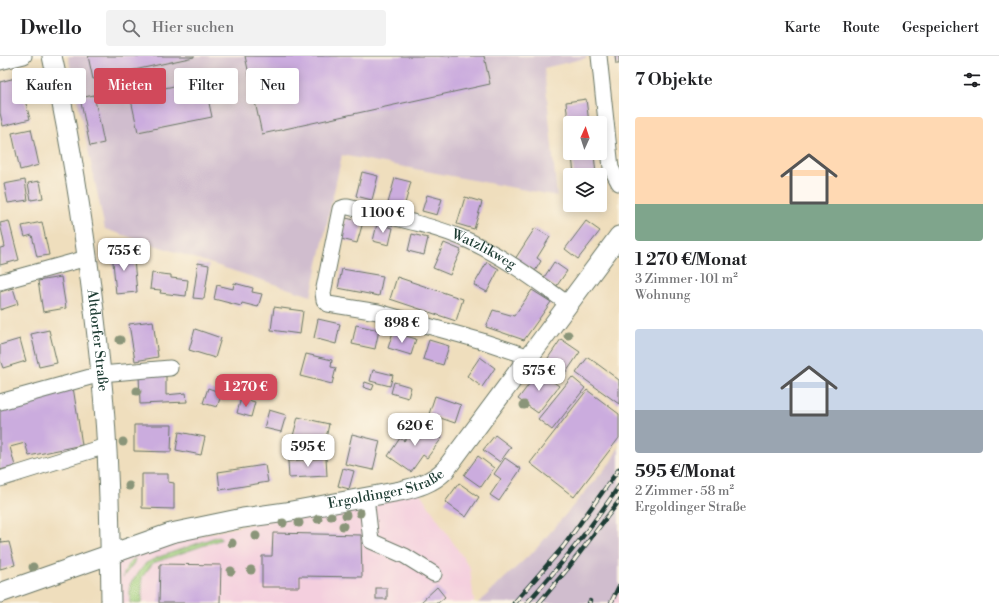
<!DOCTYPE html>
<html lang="de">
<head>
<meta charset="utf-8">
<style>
  body { margin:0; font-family:"Libre Bodoni",serif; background:#f2f2f2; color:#202124; height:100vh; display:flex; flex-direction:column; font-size:15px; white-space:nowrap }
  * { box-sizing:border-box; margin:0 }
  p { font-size:13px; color:#757577 }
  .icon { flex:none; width:22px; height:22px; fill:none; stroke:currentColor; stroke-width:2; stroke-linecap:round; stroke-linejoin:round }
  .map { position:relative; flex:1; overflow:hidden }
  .details { display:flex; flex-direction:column; background:#fff; width:380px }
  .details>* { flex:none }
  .guide { position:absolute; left:12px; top:12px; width:380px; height:36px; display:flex; gap:8px }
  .needle { width:26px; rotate:3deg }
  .fabs { position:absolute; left:563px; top:60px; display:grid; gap:8px }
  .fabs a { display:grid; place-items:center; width:44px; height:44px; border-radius:4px; background:#fff; box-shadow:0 2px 10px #0003; font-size:20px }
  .price { position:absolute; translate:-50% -34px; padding:0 9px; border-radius:8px; background:#fff; color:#222; font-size:13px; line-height:26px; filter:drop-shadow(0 1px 2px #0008) }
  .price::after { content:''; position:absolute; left:50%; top:24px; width:12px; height:9px; margin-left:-6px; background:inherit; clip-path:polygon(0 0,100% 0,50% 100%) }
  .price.current { background:#d1495b; color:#fff }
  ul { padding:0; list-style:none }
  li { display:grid; align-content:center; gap:8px; height:212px; padding:0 16px }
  li span { display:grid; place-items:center; height:124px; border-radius:4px; color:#555 }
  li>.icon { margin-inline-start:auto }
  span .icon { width:72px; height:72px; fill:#fffc; stroke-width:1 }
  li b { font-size:17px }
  h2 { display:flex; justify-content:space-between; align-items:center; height:48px; padding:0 16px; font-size:17px }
  .tag { padding:0 14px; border-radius:4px; background:#fff; box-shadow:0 2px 10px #0003; font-size:14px; line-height:36px }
  .tag.current { background:#d1495b; color:#fff }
  header { display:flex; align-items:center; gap:24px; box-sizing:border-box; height:56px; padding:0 20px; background:#fff; border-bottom:1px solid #e0e0e0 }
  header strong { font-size:19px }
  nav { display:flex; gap:22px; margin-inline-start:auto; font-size:14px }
  .search { width:280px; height:36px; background:#f2f2f2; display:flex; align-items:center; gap:10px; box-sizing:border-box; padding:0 14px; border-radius:4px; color:#757577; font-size:15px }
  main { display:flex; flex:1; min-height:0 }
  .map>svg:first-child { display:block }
</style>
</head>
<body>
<header>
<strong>Dwello</strong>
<div class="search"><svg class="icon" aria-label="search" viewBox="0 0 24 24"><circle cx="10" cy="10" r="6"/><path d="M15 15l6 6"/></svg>Hier suchen</div>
<nav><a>Karte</a><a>Route</a><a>Gespeichert</a></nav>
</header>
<main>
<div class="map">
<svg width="619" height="547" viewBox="0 0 619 547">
  <rect width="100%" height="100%" fill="#fcf5e5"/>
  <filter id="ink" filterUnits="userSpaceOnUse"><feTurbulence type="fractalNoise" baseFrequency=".025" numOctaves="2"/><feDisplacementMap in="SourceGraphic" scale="8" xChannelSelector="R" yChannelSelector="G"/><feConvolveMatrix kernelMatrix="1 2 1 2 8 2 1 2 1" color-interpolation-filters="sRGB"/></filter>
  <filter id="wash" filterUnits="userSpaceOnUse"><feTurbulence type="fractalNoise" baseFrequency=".012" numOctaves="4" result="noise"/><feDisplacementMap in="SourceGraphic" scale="16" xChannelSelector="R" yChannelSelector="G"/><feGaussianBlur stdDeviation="0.9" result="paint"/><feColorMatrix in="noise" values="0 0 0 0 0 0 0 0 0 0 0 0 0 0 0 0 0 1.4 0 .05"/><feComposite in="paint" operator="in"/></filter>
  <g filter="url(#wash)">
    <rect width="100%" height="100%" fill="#efdebd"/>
    <!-- built -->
    <g fill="#f4cfde">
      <polygon points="416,431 470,512 474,547 111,547 110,500"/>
      <polygon points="619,531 619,547 610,547"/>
    </g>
    <!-- industrial -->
    <g fill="#d0bdce">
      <polygon points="68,0 586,0 586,2 544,12 557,140 342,99 311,240 105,173"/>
      <polygon points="619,391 619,531 610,547 478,547 536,493 610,407"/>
    </g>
    <!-- green -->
    <g fill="#9ecd7c" stroke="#5e8558">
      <polygon points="219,480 222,483 153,507 142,521 142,547 130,547 130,528 146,507 159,501"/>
      <polygon points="135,502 134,507 123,521 127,510"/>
    </g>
    <g id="blocks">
      <!-- building -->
      <g fill="#cbacde">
        <polygon points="88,0 194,0 194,1 93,23"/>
        <polygon points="245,0 484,0 490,28 262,78"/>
        <polygon points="615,0 619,0 619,8 616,8"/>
        <polygon points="19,21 30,63 3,70 0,57 0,26"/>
        <polygon points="204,24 212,61 138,76 130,39"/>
        <polygon points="94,39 104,87 90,90 80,42"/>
        <polygon points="586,43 589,67 570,67 569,76 566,46"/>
        <polygon points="31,73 39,109 20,114 12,77"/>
        <polygon points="594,98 596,119 574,119 572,100"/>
        <polygon points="362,116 378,120 372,144 356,140"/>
        <polygon points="395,122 411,126 404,151 388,147"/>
        <polygon points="25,124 28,144 8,147 4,128"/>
        <polygon points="40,125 43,142 31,144 28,127"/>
        <polygon points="427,139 442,143 437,159 422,155"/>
        <polygon points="465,141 482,146 474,173 457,168"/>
        <polygon points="346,162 363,166 357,187 341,183"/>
        <polygon points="9,165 19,204 0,209 0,192 5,191 0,167"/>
        <polygon points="586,165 600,175 578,203 565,193"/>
        <polygon points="42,166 49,199 37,201 32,179 25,181 22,170"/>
        <polygon points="377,168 393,172 389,189 373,185"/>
        <polygon points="535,172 550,181 537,202 541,205 535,215 515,203"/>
        <polygon points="412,178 428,182 424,199 408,195"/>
        <polygon points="444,187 461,194 450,219 433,212"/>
        <polygon points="133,193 137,236 116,238 112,195"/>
        <polygon points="487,206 499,213 487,236 474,229"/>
        <polygon points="554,206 567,215 556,231 543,223"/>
        <polygon points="198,207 209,209 204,243 193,242"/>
        <polygon points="342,213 383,220 379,240 338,232"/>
        <polygon points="152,217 171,219 171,222 188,224 186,240 160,237 161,234 150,233"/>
        <polygon points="61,221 66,252 43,256 38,225"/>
        <polygon points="397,221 463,243 456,265 390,243"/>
        <polygon points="234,227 253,232 252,236 262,238 258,251 242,247 241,250 214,243 217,229 233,233"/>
        <polygon points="13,232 18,248 0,254 0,236"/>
        <polygon points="532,234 551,246 524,284 486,271 493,254 514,260"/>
        <polygon points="274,251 303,255 300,278 271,274"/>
        <polygon points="318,263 340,268 336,288 314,282"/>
        <polygon points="153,265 158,301 135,305 129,268"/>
        <polygon points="356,269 379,274 375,293 352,288"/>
        <polygon points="195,273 221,282 215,302 189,294"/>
        <polygon points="49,274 57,307 39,311 31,278"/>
        <polygon points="393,276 416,283 411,299 388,292"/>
        <polygon points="20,283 26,305 3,312 0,304 0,289"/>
        <polygon points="561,283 580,296 565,318 546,305"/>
        <polygon points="429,284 449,290 443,309 423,303"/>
        <polygon points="306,298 332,304 331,311 336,312 332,328 300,320"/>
        <polygon points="480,301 495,312 482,331 467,320"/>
        <polygon points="588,301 619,324 619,348 576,317"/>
        <polygon points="373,314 393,319 390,330 370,325"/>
        <polygon points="539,315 559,330 538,357 518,343"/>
        <polygon points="166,316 166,339 186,337 187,346 140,348 139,317"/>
        <polygon points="572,321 585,332 552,374 538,363"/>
        <polygon points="365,326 374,329 372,334 363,331"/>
        <polygon points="394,326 411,331 408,342 391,337"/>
        <polygon points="73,331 82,389 29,400 25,387 10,391 15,410 0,414 0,352"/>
        <polygon points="208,332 222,337 217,351 203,347"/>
        <polygon points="587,334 619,358 619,382 574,441 530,407"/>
        <polygon points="435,340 461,349 455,367 429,358"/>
        <polygon points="241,342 255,346 251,361 237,357"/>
        <polygon points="269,354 286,359 281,376 264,372"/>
        <polygon points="298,361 329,368 325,387 293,380"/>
        <polygon points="418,365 442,382 427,402 423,399 411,416 388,400 400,382 404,385"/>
        <polygon points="134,369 172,369 171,396 134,395"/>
        <polygon points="179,376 205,381 201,399 176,394"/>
        <polygon points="352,378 380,385 373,414 345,408"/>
        <polygon points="495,379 511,391 500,406 483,394"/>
        <polygon points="478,400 494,412 481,431 464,419"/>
        <polygon points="326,402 327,420 289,422 288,405"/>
        <polygon points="505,402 521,413 499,445 490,439 501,423 494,418"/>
        <polygon points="265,409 268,426 220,434 218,416"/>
        <polygon points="343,412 354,415 349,433 338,430"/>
        <polygon points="142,418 168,418 168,426 174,427 174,453 142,452"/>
        <polygon points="459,427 479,441 466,461 445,446"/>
        <polygon points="273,477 361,479 362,521 299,520 299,531 262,531 262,500 272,500"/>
        <polygon points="0,482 2,487 9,486 15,509 0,513"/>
        <polygon points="160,508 221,509 220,547 159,547"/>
        <polygon points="437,531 445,541 438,547 420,547"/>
        <rect x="376" y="532" width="11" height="11"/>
      </g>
    </g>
  </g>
  <g filter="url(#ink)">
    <use href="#blocks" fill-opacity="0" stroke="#687564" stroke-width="1"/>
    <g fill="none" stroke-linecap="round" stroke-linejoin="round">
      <!-- minor casing -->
      <g stroke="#687564" stroke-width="17">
        <g id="minor">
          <polyline points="599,0 611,112 619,127"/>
          <polyline points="0,6 24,0"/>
          <polyline points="0,226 87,202"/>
          <path id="s1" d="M 530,301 L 482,285 L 378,256 L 328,248 L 324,244 L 323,237 L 340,153 L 345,151 L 348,151 C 385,160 424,167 460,181 C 499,197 534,223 568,248"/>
          <polyline points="0,346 101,318 170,312"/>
          <polyline points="0,423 106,390"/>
          <polyline points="366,441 371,485 405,500 434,518"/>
        </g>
      </g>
      <!-- major casing -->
      <g stroke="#687564" stroke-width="21">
        <g id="major">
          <path id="s2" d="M 52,0 C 75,104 90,211 101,317 C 109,393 110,470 111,547"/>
          <path id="s3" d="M 0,537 L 171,477 L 243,462 L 286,456 L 400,435 C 417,431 432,427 445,414 L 619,180"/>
        </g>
      </g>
      <!-- minor -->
      <use href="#minor" stroke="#fff" stroke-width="15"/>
      <!-- major -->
      <use href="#major" stroke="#fff" stroke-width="19"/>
      <!-- rail casing -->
      <g stroke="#1f3d34" stroke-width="4.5">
        <g id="rail">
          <polyline points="514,547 563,491 619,413"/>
          <path d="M 527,547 C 560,510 592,471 619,430"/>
          <polyline points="539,547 569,511 619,445"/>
          <polyline points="589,547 590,545"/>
          <polyline points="611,547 619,530"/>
        </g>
      </g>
      <!-- rail -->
      <use href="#rail" stroke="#fcf5e5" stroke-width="3" stroke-dasharray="9" stroke-linecap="butt"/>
    </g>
    <!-- trees -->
    <g fill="#8a9579">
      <circle cx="568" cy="279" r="4.5"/>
      <circle cx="120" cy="284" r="4.5"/>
      <circle cx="137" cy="335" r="4.5"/>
      <circle cx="524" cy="349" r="4.5"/>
      <circle cx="123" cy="386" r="4.5"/>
      <circle cx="129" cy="430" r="4.5"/>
      <circle cx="360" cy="457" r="4.5"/>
      <circle cx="346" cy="459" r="4.5"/>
      <circle cx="331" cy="460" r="4.5"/>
      <circle cx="318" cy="463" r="4.5"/>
      <circle cx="283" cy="467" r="4.5"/>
      <circle cx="299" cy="467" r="4.5"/>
      <circle cx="343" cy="470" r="4.5"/>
      <circle cx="256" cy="480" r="4.5"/>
      <circle cx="232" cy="487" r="4.5"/>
      <circle cx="33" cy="511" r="4.5"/>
      <circle cx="251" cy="514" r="4.5"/>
      <circle cx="231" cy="515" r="4.5"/>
    </g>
  </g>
  <g text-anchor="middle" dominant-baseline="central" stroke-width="4" stroke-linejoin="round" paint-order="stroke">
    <!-- street labels -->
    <g font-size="14" fill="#1f3d34" stroke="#fcf5e5">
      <text stroke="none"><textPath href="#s1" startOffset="459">Watzlikweg</textPath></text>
      <text stroke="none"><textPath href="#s2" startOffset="288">Altdorfer Straße</textPath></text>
      <text stroke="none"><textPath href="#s3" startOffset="401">Ergoldinger Straße</textPath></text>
    </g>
  </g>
</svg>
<div class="fabs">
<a><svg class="needle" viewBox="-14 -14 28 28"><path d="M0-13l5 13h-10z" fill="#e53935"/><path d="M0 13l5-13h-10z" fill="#757577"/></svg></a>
<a><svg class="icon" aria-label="layers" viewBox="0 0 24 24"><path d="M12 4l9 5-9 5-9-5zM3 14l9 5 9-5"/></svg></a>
</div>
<b class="price" style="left:383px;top:178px">1 100 €</b>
<b class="price" style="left:124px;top:216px">755 €</b>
<b class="price" style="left:402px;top:288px">898 €</b>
<b class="price" style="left:539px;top:336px">575 €</b>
<b class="price current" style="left:246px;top:352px">1 270 €</b>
<b class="price" style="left:415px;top:391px">620 €</b>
<b class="price" style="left:308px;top:412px">595 €</b>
<div class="guide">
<a class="tag">Kaufen</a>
<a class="tag current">Mieten</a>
<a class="tag">Filter</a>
<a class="tag">Neu</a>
</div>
</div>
<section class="details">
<h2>7 Objekte<svg class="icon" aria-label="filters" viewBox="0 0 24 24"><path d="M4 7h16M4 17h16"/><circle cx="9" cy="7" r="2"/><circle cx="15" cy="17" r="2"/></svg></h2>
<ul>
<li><span style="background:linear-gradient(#ffd9b3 70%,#7fa58c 0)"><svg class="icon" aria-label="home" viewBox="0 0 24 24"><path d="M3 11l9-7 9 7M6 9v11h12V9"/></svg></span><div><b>1 270 €/Monat</b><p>3 Zimmer · 101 m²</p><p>Wohnung</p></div></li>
<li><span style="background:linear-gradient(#c9d6e8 65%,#9aa5b1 0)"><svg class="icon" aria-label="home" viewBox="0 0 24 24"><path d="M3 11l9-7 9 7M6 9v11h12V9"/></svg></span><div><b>595 €/Monat</b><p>2 Zimmer · 58 m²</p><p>Ergoldinger Straße</p></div></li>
</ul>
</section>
</main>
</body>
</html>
